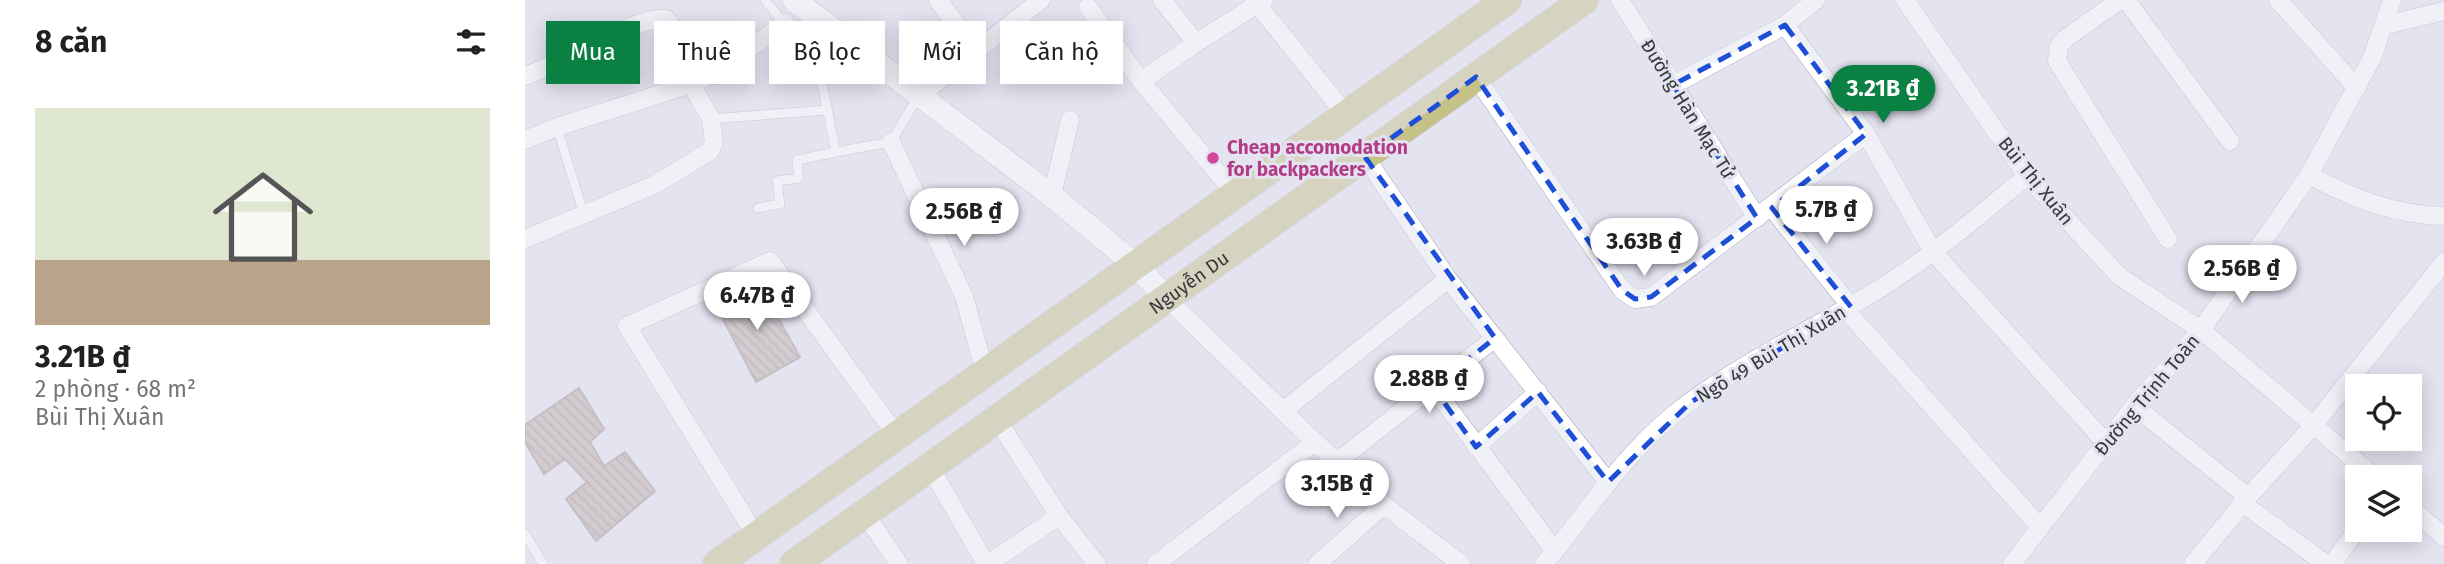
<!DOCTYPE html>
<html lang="vi">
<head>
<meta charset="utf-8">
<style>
  body { margin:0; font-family:"Fira Sans",sans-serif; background:#f6f6f6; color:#202124; height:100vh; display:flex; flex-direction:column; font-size:26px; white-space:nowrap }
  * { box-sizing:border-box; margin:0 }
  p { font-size:23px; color:#757577 }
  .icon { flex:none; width:38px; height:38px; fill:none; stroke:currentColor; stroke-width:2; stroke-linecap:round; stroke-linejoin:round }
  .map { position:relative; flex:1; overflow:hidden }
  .sheet { display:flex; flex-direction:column; background:#fff; width:525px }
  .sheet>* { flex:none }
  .hud { position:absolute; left:21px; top:21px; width:665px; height:63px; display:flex; gap:14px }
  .fabs { position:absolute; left:1820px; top:374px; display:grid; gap:14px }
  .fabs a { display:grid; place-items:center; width:77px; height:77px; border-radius:0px; background:#fff; box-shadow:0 4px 18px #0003; font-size:35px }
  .price { position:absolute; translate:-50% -60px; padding:0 16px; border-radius:24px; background:#fff; color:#222; font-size:23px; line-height:46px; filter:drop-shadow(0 2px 4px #0008) }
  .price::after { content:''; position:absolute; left:50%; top:42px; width:21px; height:16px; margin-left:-10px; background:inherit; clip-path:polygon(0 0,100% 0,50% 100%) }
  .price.on { background:#0b8043; color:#fff }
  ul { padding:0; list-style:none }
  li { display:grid; align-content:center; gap:14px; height:371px; padding:0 35px }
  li+li { border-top:2px solid #e0e0e0 }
  li span { display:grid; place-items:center; height:217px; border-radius:0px; color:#555 }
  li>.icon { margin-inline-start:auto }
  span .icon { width:126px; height:126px; fill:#fffc; stroke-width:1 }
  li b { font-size:30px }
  h2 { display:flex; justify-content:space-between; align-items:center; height:84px; padding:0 35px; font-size:30px }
  .tag { padding:0 24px; border-radius:0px; background:#fff; box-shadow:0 4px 18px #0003; font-size:24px; line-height:63px }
  .tag.on { background:#0b8043; color:#fff }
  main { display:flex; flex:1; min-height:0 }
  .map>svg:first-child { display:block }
</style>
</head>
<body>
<main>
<section class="sheet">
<h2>8 căn<svg class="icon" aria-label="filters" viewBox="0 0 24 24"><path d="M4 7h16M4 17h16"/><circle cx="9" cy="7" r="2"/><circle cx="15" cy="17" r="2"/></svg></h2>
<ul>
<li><span style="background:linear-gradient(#dfe7d0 70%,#b9a48a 0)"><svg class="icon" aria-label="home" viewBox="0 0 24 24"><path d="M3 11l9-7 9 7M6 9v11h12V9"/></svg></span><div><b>3.21B ₫</b><p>2 phòng · 68 m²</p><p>Bùi Thị Xuân</p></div></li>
</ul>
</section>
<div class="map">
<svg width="1919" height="564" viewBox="0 0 1919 564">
  <defs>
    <pattern id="building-back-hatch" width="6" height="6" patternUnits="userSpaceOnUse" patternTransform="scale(1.75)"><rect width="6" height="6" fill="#bcaea8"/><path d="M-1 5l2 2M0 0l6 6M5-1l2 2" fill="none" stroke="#9a8e8a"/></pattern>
  </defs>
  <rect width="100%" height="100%" fill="#e4e3f0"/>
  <!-- building -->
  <g fill="url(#building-back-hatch)" stroke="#a0938d" stroke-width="2">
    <polygon points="233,282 275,357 231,382 190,304"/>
    <polygon points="54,388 79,429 65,442 79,466 100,452 130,491 71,541 41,499 62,482 40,459 19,474 0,442 0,425"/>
  </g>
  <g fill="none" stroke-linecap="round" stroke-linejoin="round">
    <!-- service casing -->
    <g stroke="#aaa8b5" stroke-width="10">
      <g id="service">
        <polyline points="240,0 293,64 311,152 366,142 393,97"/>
        <polyline points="186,119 302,110"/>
        <polyline points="32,127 58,212"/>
        <polyline points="233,208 255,204 252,181 274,178 272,160 311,152"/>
        <polyline points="0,534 18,564"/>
      </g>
    </g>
    <!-- minor casing -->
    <g stroke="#aaa8b5" stroke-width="19">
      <g id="minor">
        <polyline points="413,0 451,51"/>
        <polyline points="637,0 671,43 739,0"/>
        <polyline points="729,0 822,116"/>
        <polyline points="1095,0 1232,218"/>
        <polyline points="1380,0 1502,176 1594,276 1676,330 1851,478"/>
        <polyline points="1595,0 1541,38 1534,46 1532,61 1643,239"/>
        <polyline points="1601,0 1705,141"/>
        <polyline points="1753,0 1832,88"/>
        <polyline points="563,7 616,81 711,195"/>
        <polyline points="1260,25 1341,134 1408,252 1582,444"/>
        <polyline points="1861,25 1919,11"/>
        <path d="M 0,76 C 33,65 112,15 141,19 L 147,27 L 166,84 L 186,119 L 189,142 L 185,151 L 129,185 L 0,239"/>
        <polyline points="951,77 1097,290 1110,299 1126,297 1341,134"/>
        <polyline points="616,81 671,43"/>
        <polyline points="1148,85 1260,25 1291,0"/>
        <polyline points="394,96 516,0"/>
        <polyline points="0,140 32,127 166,84 190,73 260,23"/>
        <polyline points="366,142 439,296 460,373"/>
        <polyline points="840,157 923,279 1083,482"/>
        <path d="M 1784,175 C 1827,198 1869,215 1919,216"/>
        <polyline points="527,196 545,120"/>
        <polyline points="1247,208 1326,307"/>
        <polyline points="642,299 790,442 859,505 936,564"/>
        <polyline points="1320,309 1515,527"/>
        <polyline points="908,387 1030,551"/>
        <polyline points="1609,406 1723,497"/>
        <polyline points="758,411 923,279"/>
        <polyline points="471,418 534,516 572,564"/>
        <polyline points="951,447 1013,392"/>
        <polyline points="813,461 970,338"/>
        <polyline points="405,467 461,564"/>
        <polyline points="1717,503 1801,564"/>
        <polyline points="1885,507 1919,537"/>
        <polyline points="340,514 374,564"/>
        <polyline points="231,536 102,326 245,261 372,436"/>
        <polyline points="463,564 534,516"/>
        <polyline points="631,564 790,442"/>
        <polyline points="792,564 859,505"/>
        <path d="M 1019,564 C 1061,514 1096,458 1147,416 C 1201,372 1267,340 1327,305 C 1391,270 1446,222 1502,176"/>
        <polyline points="1487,564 1609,406 1676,330 1784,175 1847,58 1867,0"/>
        <polyline points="1668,564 1723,497 1788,426 1919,262"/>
        <polyline points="1807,564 1832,530"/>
      </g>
    </g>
    <!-- tertiary casing -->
    <g stroke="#aaa8b5" stroke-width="24">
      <polyline id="tertiary" points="269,0 527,196 612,266 642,299"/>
    </g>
    <!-- primary casing -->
    <g stroke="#c7c7c8" stroke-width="30">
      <g id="primary">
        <polyline points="192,564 982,0"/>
        <path id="s1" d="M 269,564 L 1059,0"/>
      </g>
    </g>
    <!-- service -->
    <use href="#service" stroke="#fff" stroke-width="9"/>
    <!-- minor -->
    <use href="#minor" stroke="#fff" stroke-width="18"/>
    <!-- tertiary -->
    <use href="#tertiary" stroke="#fff" stroke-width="23"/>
    <!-- primary -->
    <use href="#primary" stroke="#c5c187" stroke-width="28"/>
  </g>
  <!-- marked area -->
  <path d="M0 0H1919V564H0ZM 1260,25 L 1341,134 L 1247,208 L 1326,307 L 1166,402 L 1083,482 L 1013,392 L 951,447 L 908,387 L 970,338 L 840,157 L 951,77 L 1097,290 L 1110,299 L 1126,297 L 1232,218 L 1148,85 Z" fill="#e4e3f0" fill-opacity=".55" fill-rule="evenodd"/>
  <path fill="none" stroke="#1d4ed8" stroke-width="5" stroke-dasharray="14 9" stroke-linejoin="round" d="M 1260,25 L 1341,134 L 1247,208 L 1326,307 L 1166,402 L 1083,482 L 1013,392 L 951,447 L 908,387 L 970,338 L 840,157 L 951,77 L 1097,290 L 1110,299 L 1126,297 L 1232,218 L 1148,85 Z"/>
  <!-- markers -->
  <circle fill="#d1479c" stroke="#e4e3f0" stroke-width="2.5" cx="688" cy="158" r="7"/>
  <g text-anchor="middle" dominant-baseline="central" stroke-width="6" stroke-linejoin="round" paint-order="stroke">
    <!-- street labels -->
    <g font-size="19" fill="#37373c" stroke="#e4e3f0">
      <text transform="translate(1163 109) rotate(58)">Đường Hàn Mạc Tử</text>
      <text transform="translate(1511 181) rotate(51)">Bùi Thị Xuân</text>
      <text stroke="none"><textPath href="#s1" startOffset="485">Nguyễn Du</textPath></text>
      <text transform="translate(1246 354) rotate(-31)">Ngõ 49 Bùi Thị Xuân</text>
      <text transform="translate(1622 395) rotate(-50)">Đường Trịnh Toàn</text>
    </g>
    <!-- hotel labels -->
    <g font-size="19" font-weight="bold" fill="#b23c85" stroke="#e4e3f0" text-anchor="start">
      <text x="702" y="147">Cheap accomodation<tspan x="702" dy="22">for backpackers</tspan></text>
    </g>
  </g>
</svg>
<div class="fabs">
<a><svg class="icon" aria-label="locate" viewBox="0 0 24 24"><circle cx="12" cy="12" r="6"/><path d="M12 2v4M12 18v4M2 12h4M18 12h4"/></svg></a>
<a><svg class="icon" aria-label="layers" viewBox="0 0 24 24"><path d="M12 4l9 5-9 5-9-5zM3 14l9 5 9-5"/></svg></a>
</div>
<b class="price on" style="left:1358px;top:125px">3.21B ₫</b>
<b class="price" style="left:1301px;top:246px">5.7B ₫</b>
<b class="price" style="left:439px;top:248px">2.56B ₫</b>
<b class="price" style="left:1119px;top:278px">3.63B ₫</b>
<b class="price" style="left:1717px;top:305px">2.56B ₫</b>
<b class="price" style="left:232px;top:332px">6.47B ₫</b>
<b class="price" style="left:904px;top:415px">2.88B ₫</b>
<b class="price" style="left:812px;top:520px">3.15B ₫</b>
<div class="hud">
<a class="tag on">Mua</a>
<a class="tag">Thuê</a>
<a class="tag">Bộ lọc</a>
<a class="tag">Mới</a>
<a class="tag">Căn hộ</a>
</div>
</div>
</main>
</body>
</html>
